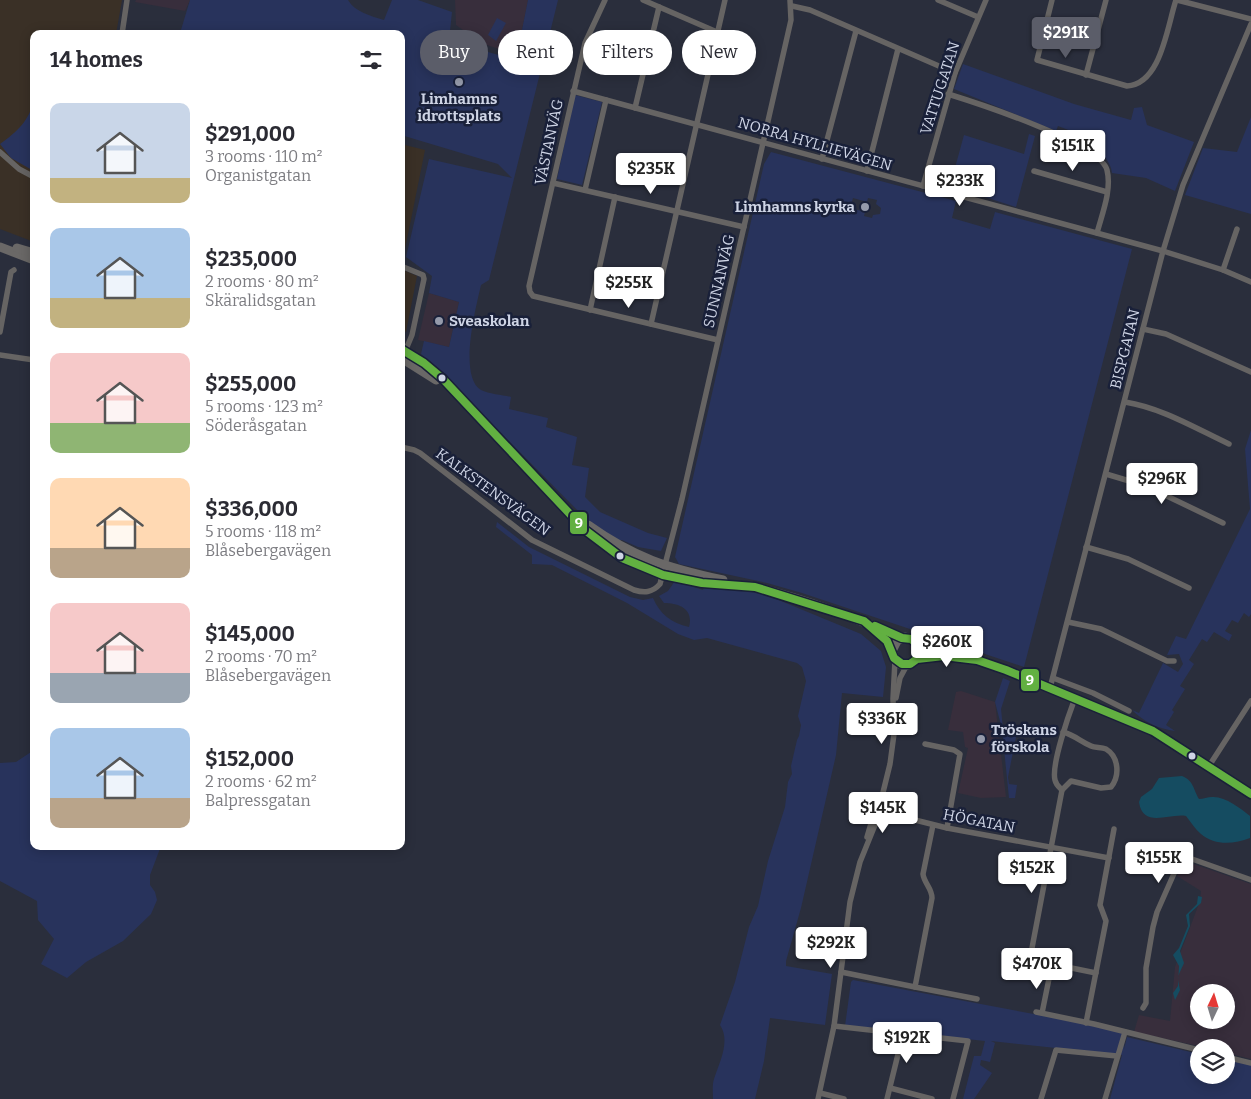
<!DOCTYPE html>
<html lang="en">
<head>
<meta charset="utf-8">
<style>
  body { margin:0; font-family:Bitter,serif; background:#f7f7f7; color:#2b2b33; height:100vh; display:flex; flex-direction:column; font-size:19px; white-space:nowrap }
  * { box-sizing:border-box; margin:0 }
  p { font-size:16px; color:#7c7c81 }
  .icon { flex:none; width:28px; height:28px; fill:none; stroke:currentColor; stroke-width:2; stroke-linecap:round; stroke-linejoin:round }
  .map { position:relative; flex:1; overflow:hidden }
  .side { position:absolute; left:30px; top:30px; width:375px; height:820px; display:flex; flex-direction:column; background:#fff; border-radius:10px; box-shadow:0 2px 12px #0003 }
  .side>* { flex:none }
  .top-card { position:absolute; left:420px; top:30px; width:475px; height:45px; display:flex; gap:10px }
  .needle { width:32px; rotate:4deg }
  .controls { position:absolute; left:1190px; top:984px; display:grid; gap:10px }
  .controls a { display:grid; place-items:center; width:45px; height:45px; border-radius:50%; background:#fff; box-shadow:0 2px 12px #0003; font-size:25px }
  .price { position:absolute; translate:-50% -42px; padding:0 11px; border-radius:5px; background:#fff; color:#222; font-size:16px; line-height:32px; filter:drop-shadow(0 1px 2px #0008) }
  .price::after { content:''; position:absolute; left:50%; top:30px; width:15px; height:11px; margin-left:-8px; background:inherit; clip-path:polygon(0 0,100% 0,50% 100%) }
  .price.active { background:#5b5d69; color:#fff }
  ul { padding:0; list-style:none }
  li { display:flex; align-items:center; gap:15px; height:125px; padding:0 20px }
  li span { display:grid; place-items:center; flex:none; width:140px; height:100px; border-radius:10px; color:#555 }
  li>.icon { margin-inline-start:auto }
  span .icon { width:60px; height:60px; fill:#fffc; stroke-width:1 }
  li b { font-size:21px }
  h2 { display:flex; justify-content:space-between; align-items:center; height:60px; padding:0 20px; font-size:21px }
  .chip { padding:0 18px; border-radius:22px; background:#fff; box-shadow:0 2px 12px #0003; font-size:18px; line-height:45px }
  .chip.active { background:#5b5d69; color:#fff }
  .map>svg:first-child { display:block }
</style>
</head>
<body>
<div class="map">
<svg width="1251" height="1099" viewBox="0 0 1251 1099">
  <rect width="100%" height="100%" fill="#2a2e3c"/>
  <!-- industrial -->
  <g fill="#3a3026">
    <polygon points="0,0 122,0 116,34 34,34 34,242 0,229"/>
    <polygon points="401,144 425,150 401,269 417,276 406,332 401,329"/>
  </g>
  <!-- education -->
  <g fill="#382e3c" fill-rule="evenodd">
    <polygon points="136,0 190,0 185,11 135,2"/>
    <polygon points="455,0 528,0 517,55 466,38 467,33 456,25"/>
    <polygon points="429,293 459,302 449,347 418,340"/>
    <polygon points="961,691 995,702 1006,797 981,798 958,793 968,748 965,747 963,732 948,730 956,692"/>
    <path d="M 1185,861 L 1251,884 L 1251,1059 L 1226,1053 L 1226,1048 L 1203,1047 L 1134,1032 L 1139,1015 L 1170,1021 L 1175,967 L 1200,901 L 1201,891 L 1177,876 ZM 1199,992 L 1226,992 L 1226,1020 L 1199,1020 Z"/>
  </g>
  <!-- green -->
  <g fill="#28335c" fill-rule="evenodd">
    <path d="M 190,0 L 348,0 C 355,12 371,16 384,20 L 392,0 L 418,0 L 452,12 L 450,31 C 460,47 501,55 519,61 L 517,55 L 528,0 L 558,0 L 489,280 L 481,285 C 476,307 458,376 481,390 C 489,394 503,395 511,397 L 509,409 L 548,418 L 546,427 L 577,437 L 572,465 L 589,468 L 585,497 L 600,512 L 648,533 L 667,538 L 661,551 L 638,547 L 622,540 L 615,540 L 585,518 L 434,365 L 421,354 L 424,341 L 449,347 L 459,302 L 429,293 L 432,276 L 406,257 L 429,159 L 512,178 L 498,164 L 401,135 L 401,34 L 191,34 L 181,30 Z"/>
    <polygon points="497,18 506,23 496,41 488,35"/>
    <path d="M 963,64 L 1074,104 L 1131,120 L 1134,108 L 1142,107 L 1147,125 L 1194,142 L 1175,191 L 1146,178 L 1112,173 C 1111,160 1098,149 1087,143 L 1089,138 L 1058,126 L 1056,131 L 954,89 Z"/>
    <polygon points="575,95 602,102 582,185 557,179"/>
    <path d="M 34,99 L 34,165 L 32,170 L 11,158 L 0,144 C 17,132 30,120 34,99 Z"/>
    <polygon points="1251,117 1251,214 1185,195 1203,148 1237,152"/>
    <polygon points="1029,134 1035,136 1016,207 950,186 964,135 1024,154"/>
    <path d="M 771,152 L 956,201 L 952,218 L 990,229 L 995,212 L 1132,249 L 1024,667 L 802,593 L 767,583 L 679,564 L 675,557 L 764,164 ZM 853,198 L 867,202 L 868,198 L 877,200 L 876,204 L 881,208 L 880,214 L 873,215 L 872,218 L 864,216 L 865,212 L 850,208 Z"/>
    <path d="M 1251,430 L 1251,614 L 1249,617 L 1244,613 L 1238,623 L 1232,620 L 1225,631 L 1232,635 L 1229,641 L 1214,632 L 1207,642 L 1202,639 L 1189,660 L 1194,664 L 1180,686 L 1185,689 L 1172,710 L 1174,712 L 1166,725 L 1175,731 C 1159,729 1144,722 1132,710 L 1139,713 L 1163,663 L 1178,672 L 1183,664 L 1179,654 L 1167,655 L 1176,636 L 1186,639 L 1250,509 L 1245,449 Z"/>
    <path d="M 497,522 L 529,547 L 630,597 L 643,600 L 653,598 C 660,614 671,623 689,627 C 694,609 679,603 664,603 L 659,596 L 668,591 L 675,581 L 703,590 L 704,587 L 716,586 L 764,594 L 861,634 L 881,651 L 886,667 L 883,697 L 842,693 L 836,755 L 801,908 L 786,961 L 786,966 L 832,974 L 825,1025 L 770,1018 L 764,1061 L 755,1099 L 713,1099 C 713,1093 712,1085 714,1079 C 719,1063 731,1041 720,1025 L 735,982 L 749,927 L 758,906 L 768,861 L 785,807 L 788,782 L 792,774 L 791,766 L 797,740 L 799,736 L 801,725 L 798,716 L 806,681 L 802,667 L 797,663 L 707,638 L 694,640 L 678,634 L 627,603 L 552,565 L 532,564 L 532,555 L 496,527 Z"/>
    <polygon points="1003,678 1010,681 1001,709 1003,729 1017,732 1008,777 1009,784 1017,785 1015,798 1009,798 1002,729 995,702"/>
    <polygon points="34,750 34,846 161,846 150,875 150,885 155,892 157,900 151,914 123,941 86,962 67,978 41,964 54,939 38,920 37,901 0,881 0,763 16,762"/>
    <polygon points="853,980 1119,1030 1125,1032 1124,1049 1127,1037 1199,1054 1199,1075 1226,1075 1226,1060 1251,1065 1251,1099 1110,1099 1122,1055 991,1041 995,1043 990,1062 981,1060 980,1065 992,1073 974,1099 963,1099 974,1056 981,1056 985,1041 845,1026 851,982"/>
  </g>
  <!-- water -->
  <g fill="#154c61">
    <path d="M 1182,776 C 1194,781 1193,789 1199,799 C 1203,799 1208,797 1212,797 C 1225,796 1240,808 1250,816 L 1250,838 C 1234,844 1215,846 1201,834 C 1195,829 1191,822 1186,816 C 1169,813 1143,829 1139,802 L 1141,797 L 1152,789 L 1159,778 Z"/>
    <path d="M 1198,896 L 1202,897 L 1201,903 L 1189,914 L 1190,926 L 1180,951 L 1184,963 C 1178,977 1177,974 1180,990 L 1175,1000 L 1173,993 L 1178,986 L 1179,966 L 1173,955 L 1179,948 L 1188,926 L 1186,915 L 1197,904 Z"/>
  </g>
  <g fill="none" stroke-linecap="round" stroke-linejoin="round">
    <!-- minor -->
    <g stroke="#666463" stroke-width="5.5">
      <polyline points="605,0 585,43 529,286 530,292 533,296 718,340"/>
      <polyline points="643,0 717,32"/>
      <polyline points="938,0 978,17"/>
      <path d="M 1052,0 L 1037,60 L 1127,86 C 1161,84 1167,27 1176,0"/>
      <polyline points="1177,0 1251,19"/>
      <polyline points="792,6 810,10 955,73"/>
      <polyline points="122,34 127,0"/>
      <polyline points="1086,75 1106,0"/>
      <polyline points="573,91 1163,251 1223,270 1251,282"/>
      <path d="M 948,94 C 977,103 1100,143 1107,170 C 1112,190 1102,214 1097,233"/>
      <polyline points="635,108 659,7"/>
      <polyline points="0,152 19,169 34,177"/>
      <polyline points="822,159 856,31"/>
      <polyline points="867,171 898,49"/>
      <polyline points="1034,171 1107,192"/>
      <polyline points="553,183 744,227"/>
      <polyline points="923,186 955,73 986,0"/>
      <polyline points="585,190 606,100"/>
      <polyline points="401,266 423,275 424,279 412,335 404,354"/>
      <polyline points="1223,270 1237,229"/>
      <polyline points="590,310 615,197"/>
      <polyline points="651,324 725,0"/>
      <polyline points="1143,329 1166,334 1251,372"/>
      <polyline points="0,332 11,272 14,270"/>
      <polyline points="0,355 34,360"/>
      <path d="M 1125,402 C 1162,408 1195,428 1229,444"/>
      <path d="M 401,447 L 414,450 L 420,453 L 532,540 L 634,590 C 644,593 652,593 660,584 L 682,499 L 791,20 L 790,0"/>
      <polyline points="1106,474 1146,486 1223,523"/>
      <polyline points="1086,547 1128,559 1189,588"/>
      <polyline points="1068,622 1101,629 1167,661 1174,661"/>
      <polyline points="1053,678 1093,693 1129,711"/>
      <polyline points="1050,688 1163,251 1183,185 1251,24"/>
      <polyline points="896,698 900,678 907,665"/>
      <polyline points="925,744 954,750 960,754 947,828"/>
      <polyline points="1209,766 1251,701"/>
      <path d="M 1062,790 L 1071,781 L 1101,788 L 1111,787 C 1120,776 1119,757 1106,749 C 1101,747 1095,748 1091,746 C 1080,741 1074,735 1063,732"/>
      <polyline points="874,813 903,817 947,828 1109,858"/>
      <path d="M 933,825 L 923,874 C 924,883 932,888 932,898 L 915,987 L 977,999"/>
      <polyline points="867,837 875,810"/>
      <polyline points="1052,964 1096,973"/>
      <polyline points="841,972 915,987"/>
      <polyline points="1143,1008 1146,1003 1146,968 1153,927 1157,912 1180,860 1185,858 1192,859 1251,880"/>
      <polyline points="1036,1012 1094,1024 1199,1050"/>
      <path d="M 1042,1013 L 1052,964 L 1036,955 L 1032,948 L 1062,790 C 1059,787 1056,785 1055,780 C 1051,765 1069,714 1075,698"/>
      <polyline points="1086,1023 1106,921 1100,905 1114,829"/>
      <polyline points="834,1026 968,1041 953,1099"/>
      <polyline points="1226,1057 1251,1063"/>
      <polyline points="890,1088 932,1099"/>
      <polyline points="820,1093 844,1099"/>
      <polyline points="818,1099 834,1026 850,902 860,862 875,825 890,764 894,734 893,699 895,660"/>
      <polyline points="887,1099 903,1034"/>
      <polyline points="1041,1099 1056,1050 1117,1056"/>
      <polyline points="1105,1099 1125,1032"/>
    </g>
    <!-- secondary -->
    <g stroke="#6a6867" stroke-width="9">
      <polyline points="0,247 34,260"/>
      <polyline points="17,248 34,253"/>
      <path d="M 401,349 L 424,363 L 443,379 L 585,530 C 638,577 687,582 755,587"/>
      <polyline points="401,358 436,380"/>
      <path d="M 588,525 C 634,558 668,568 723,580"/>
      <path d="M 750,586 C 802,598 853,617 902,638"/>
      <path d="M 872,628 C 877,632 883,637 887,642 C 894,650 894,671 911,664 C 916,661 918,657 919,651 L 914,640 L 905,637 L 897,641 L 892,651"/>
      <polyline points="918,645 931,649 953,652 1006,670 1153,731 1251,794"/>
      <polyline points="917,659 949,656"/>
    </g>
    <!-- bus-1 casing -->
    <g stroke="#192039" stroke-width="11">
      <g id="bus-1">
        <polyline points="401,349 424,363 443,379 585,530 622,558 663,575 702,583 755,587 864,621 887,641 894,658 902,664 910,664 917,659 944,656 977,660 1006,670 1153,731 1251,794"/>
        <polyline points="875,626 902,638 911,639 923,648 946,651"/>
      </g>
    </g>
    <!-- bus-1 -->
    <use href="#bus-1" stroke="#62b041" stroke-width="8"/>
  </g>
  <!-- markers -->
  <g fill="#959aaa" stroke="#192039" stroke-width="2">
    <circle cx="459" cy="82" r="5"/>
    <circle cx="865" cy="207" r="5"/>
    <circle cx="439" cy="321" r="5"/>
    <circle cx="981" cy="739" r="5"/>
  </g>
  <g fill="#ced4e5" stroke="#192039" stroke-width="2">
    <circle cx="442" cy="378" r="4.5"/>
    <circle cx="620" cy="556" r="4.5"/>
    <circle cx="1192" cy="756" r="4.5"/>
  </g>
  <g text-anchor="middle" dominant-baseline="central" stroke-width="5" stroke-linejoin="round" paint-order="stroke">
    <!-- street labels -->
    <g font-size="15" fill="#ced4e5" stroke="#192039">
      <text transform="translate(940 88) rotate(-72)">VATTUGATAN</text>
      <text transform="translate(549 142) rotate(-78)">VÄSTANVÄG</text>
      <text transform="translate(815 144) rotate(16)">NORRA HYLLIEVÄGEN</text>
      <text transform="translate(719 281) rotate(-77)">SUNNANVÄG</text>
      <text transform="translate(1125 349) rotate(-76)">BISPGATAN</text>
      <text transform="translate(493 492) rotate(36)">KALKSTENSVÄGEN</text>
      <text transform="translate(979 821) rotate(11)">HÖGATAN</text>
    </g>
    <!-- poi labels -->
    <g font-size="15" font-weight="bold" fill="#ced4e5" stroke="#192039" text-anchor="start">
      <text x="459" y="99" text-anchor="middle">Limhamns<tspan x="459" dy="17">idrottsplats</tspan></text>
      <text x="855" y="207" text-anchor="end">Limhamns kyrka</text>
      <text x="449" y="321">Sveaskolan</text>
      <text x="991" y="730">Tröskans<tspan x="991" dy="17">förskola</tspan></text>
    </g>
  </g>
  <g stroke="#192039" stroke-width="2">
    <rect x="569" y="511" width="19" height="24" rx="5" fill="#62b041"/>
    <rect x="1020" y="668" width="20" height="24" rx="5" fill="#62b041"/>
  </g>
  <g font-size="14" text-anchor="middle" font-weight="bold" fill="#fff">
    <text x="579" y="528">9</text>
    <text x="1030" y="685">9</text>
  </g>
</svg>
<div class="controls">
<a><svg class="needle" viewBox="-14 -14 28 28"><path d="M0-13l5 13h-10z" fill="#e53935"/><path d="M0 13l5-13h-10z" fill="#7c7c81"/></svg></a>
<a><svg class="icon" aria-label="layers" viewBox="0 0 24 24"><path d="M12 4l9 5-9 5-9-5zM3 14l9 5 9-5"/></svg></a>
</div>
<b class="price active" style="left:1066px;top:59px">$291K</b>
<b class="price" style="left:1073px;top:172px">$151K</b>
<b class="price" style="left:651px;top:195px">$235K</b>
<b class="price" style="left:960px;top:207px">$233K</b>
<b class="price" style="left:629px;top:309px">$255K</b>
<b class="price" style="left:1162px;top:505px">$296K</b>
<b class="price" style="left:947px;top:668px">$260K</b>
<b class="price" style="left:882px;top:745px">$336K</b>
<b class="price" style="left:883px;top:834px">$145K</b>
<b class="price" style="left:1159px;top:884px">$155K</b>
<b class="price" style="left:1032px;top:894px">$152K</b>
<b class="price" style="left:831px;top:969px">$292K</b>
<b class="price" style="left:1037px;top:990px">$470K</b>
<b class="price" style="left:907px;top:1064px">$192K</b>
<div class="top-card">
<a class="chip active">Buy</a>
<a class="chip">Rent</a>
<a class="chip">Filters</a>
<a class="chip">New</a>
</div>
<section class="side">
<h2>14 homes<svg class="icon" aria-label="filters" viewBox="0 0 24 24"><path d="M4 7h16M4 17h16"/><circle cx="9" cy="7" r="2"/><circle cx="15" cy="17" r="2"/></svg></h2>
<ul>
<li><span style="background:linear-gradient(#c9d6e8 75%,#c2b280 0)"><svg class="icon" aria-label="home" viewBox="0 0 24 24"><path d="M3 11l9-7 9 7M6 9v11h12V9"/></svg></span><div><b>$291,000</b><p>3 rooms · 110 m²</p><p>Organistgatan</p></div></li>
<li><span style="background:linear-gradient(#a9c7e8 70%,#c2b280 0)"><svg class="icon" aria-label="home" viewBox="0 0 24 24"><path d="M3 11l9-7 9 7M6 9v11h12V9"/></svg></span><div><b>$235,000</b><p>2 rooms · 80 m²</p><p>Skäralidsgatan</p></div></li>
<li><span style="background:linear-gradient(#f6c9c9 70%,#8fb573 0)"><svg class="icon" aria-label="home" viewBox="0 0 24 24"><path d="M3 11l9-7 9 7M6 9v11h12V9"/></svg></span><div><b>$255,000</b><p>5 rooms · 123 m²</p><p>Söderåsgatan</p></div></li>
<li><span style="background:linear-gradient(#ffd9b3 70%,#b9a48a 0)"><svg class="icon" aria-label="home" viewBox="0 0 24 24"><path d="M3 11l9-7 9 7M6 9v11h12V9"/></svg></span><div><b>$336,000</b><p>5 rooms · 118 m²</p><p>Blåsebergavägen</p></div></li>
<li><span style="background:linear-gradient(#f6c9c9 70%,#9aa5b1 0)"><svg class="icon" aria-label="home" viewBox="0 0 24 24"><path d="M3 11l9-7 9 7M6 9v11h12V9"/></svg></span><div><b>$145,000</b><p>2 rooms · 70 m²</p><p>Blåsebergavägen</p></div></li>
<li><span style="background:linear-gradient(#a9c7e8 70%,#b9a48a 0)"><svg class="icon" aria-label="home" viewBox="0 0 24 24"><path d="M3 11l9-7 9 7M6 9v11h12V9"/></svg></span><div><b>$152,000</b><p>2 rooms · 62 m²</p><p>Balpressgatan</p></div></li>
</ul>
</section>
</div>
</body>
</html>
